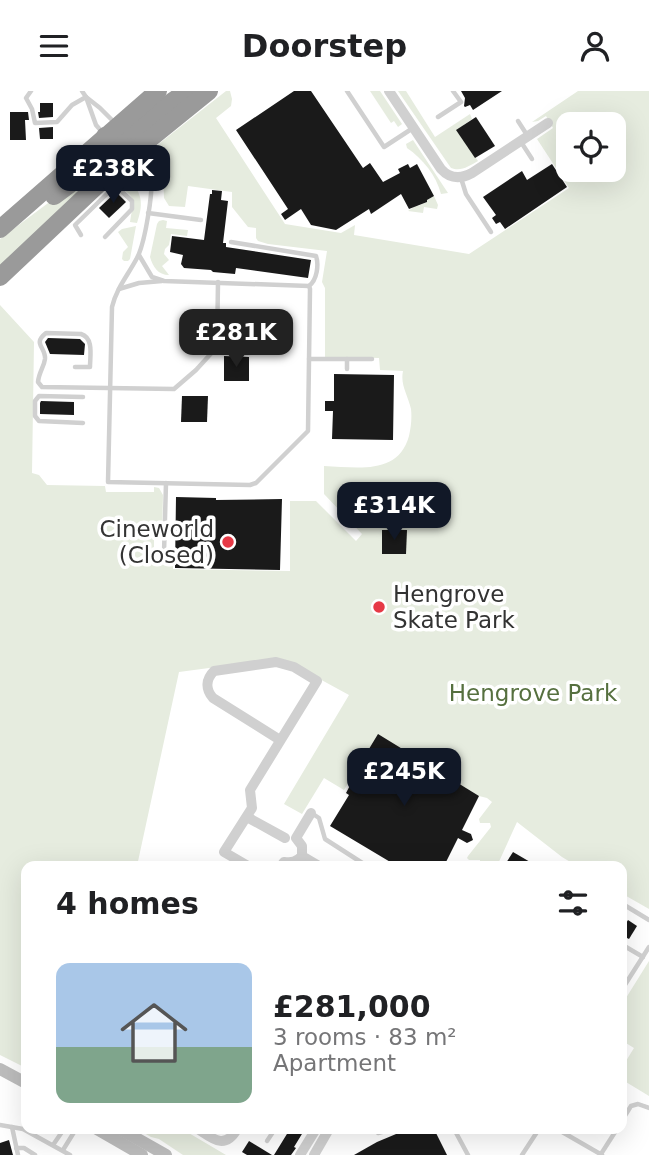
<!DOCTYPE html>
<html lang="en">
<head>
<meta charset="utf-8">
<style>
  body { margin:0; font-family:"DejaVu Sans",sans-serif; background:#f6f6f6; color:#202124; height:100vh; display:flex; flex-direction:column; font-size:26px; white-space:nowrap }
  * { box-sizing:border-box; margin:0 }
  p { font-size:23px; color:#757577 }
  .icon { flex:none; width:38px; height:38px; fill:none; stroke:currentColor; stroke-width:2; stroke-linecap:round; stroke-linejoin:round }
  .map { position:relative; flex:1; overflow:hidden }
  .side { position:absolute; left:21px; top:770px; width:606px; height:273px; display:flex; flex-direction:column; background:#fff; border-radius:14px; box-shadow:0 7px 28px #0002 }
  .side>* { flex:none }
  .buttons { position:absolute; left:556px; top:21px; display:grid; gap:14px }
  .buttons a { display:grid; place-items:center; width:70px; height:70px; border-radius:14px; background:#fff; box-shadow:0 7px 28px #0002; font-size:35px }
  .price { position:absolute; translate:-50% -60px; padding:0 16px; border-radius:14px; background:#111827; color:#fff; font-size:23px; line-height:46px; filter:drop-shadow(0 2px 4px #0008) }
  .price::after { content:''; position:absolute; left:50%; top:42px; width:21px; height:16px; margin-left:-10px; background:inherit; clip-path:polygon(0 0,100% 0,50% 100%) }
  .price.current { background:#222; color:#fff }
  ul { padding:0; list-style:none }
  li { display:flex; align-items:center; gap:21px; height:175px; padding:0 35px }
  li+li { border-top:2px solid #e0e0e0 }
  li span { display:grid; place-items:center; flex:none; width:196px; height:140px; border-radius:14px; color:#555 }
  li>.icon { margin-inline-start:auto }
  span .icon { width:84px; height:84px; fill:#fffc; stroke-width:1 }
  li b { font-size:30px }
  h2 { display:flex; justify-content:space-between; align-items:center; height:84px; padding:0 35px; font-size:30px }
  header { display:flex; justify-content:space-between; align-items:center; height:91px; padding:0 35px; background:#fff; font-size:32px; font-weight:700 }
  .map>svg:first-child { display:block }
</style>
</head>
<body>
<header><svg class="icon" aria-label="menu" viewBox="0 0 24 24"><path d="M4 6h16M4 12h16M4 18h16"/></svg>Doorstep<svg class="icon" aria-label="person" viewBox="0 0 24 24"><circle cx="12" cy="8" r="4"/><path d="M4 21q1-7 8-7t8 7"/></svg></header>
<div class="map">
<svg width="649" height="1064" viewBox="0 0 649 1064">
  <rect width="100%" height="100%" fill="#fff"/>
  <!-- green -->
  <g fill="#e6ecdf" fill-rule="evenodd">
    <path d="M 226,0 L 230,0 L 232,8 L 231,15 L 216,27 L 285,133 L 341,142 L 355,134 L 354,144 L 469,163 L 569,97 L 537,48 L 553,37 L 546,25 L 538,30 L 532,31 L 578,0 L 649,0 L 649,818 L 621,802 L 621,775 L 577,775 L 562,766 L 517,731 L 497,775 L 480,775 L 480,769 L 469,769 L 467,767 L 468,765 L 491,736 L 490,732 L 480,732 L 479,728 L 492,711 L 487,707 L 479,705 L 378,644 L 344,699 L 324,687 L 302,723 L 284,713 L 349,604 L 283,568 L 276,568 L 179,581 L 137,775 L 26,775 L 26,977 L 0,964 L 0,214 L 34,251 L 32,382 L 39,384 L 47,394 L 105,395 L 106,401 L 154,401 L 154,396 L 159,397 L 163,404 L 162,443 L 160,446 L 154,447 L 154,456 L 159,457 L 163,463 L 173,463 L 173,478 L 290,480 L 290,410 L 316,410 L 356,450 L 362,443 L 324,403 L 324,375 C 356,376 398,385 409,345 C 411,336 412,327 411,318 C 408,304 400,294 403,280 L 380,279 L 379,267 L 325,266 L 325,197 L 322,191 L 327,160 L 268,153 L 258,150 L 256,147 L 256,137 L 248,136 L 232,116 L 232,101 L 188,95 L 185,116 L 169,115 L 164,107 L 163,85 L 155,63 L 156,55 ZM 569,33 L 614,33 L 614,79 L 569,79 Z"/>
    <polygon points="370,0 380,0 402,33 398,36 394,30 391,32"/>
    <path d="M 398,0 L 406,0 L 435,46 L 470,23 L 472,28 L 457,39 L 478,70 C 469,75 461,81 451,77 Z"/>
    <path d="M 413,49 L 444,96 L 448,102 L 441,103 C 436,84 423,68 407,57 L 406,53 Z"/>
    <polygon points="103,71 104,80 0,180 0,148"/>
    <path d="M 121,88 L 131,89 C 143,105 143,114 137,132 L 130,131 C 135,102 136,111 116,91 Z"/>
    <polygon points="434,105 438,114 437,118 424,116 423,122 408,120 417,114 418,115 427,111 427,109"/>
    <path d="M 163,129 L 167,130 L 166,137 L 188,139 L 187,145 L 171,143 L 169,154 L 165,158 L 164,163 L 169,169 L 162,175 L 169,184 C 158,184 153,176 150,166 L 157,133 L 159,130 Z"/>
    <polygon points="136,135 130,168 128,170 124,170 122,168 123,161 128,156 118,141 122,138"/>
    <polygon points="649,870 649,1005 621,988 621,978 634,957 621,949 621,915"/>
    <polygon points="137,1038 182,1038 226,1064 183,1064 159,1048 151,1046"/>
  </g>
  <!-- building -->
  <g fill="#1a1a1a">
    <polygon points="294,0 311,0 363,77 370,72 383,91 400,82 398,78 408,73 410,77 417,73 434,105 427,109 427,111 409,118 401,103 371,123 369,118 336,139 311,134 301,118 285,129 281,123 288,118 236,39"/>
    <polygon points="461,0 502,0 473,19 470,14 465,16 464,15 465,7"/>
    <polygon points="40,12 53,12 53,26 39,27 38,21 40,21"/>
    <polygon points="10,21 28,21 29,29 25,29 26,49 10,49"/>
    <polygon points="476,26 495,55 475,67 456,39"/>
    <polygon points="53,36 53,48 40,48 39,37"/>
    <polygon points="552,73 567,96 505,138 500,131 496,133 492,127 496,124 483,106 522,80 527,89"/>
    <polygon points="212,99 222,100 221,109 228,110 223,152 226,152 226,156 311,169 308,187 236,177 235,183 213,181 211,179 184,177 181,173 183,164 170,161 172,145 204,149 210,103 212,103"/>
    <polygon points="116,101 126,111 109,127 99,117"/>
    <polygon points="48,247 80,248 85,253 84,264 50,263 45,251"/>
    <polygon points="224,265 249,266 249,290 224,290"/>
    <polygon points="334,283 394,284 393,349 332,348 333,320 325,320 325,310 334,310"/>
    <polygon points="182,305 208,305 207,331 181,331"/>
    <polygon points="41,310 74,311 74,324 40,323 40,312"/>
    <polygon points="176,406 216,407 216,409 282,408 280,479 175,477"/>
    <polygon points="382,439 407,439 406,463 382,463"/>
    <polygon points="378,643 479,705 462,739 471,743 473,749 467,752 458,747 444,775 397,775 330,735 349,704 346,702 354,687 352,686"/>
    <polygon points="513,761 537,775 510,775 506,772"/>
    <polygon points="628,829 637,835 629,848 621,844 621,840"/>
    <polygon points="290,1038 305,1038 294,1056 296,1057 291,1064 274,1064"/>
    <polygon points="408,1038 434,1038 447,1064 354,1064 377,1051"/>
    <polygon points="9,1049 13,1064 0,1064 0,1052"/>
    <polygon points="249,1050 272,1064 247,1064 242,1061"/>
  </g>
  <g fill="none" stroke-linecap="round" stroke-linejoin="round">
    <!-- lane -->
    <g stroke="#d0d0d0" stroke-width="4.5">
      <polyline points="31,0 26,7 32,18 35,32 57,31 72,14 86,6"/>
      <polyline points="82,0 86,6 100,17 114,31"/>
      <polyline points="347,0 384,56 413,37"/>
      <polyline points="86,6 96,34 103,42"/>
      <polyline points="438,26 461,11 453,0"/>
      <polyline points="518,30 527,44"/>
      <polyline points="521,51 532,68"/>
      <polyline points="127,70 141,87 150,94"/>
      <polyline points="461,87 466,103 491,141"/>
      <polyline points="148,122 201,129"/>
      <polyline points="81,144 75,134 113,97 117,96 132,110 132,118 105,146"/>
      <path d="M 231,151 L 316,165 C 319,174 317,189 309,195"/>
      <path d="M 139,164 L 152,186 L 164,190 L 309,195 L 310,198 L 308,340 L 256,392 L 250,394 L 108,391 L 112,216 C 116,198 128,184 137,167 C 145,152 154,98 151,81 C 149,73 144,67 140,62"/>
      <polyline points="119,198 139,192 162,190"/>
      <polyline points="309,268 372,268"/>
      <polyline points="347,268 347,278"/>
      <path d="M 75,276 L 90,276 C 90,265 94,247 81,243 L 46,242 C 32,253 46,256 45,268 C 44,276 39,281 38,291 L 42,296 L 174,298 L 196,279 L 217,256 L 218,191"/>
      <polyline points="83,306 39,305 35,310 35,325 39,330 83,332"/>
      <polyline points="164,462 166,392"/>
      <polyline points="313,723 319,727 325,748 367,775"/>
      <polyline points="621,812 649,829"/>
      <polyline points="621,853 643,866"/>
      <polyline points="621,900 649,856"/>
      <polyline points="621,1031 631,1015 638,1013 649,1017"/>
      <polyline points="0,1034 23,1038 70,1064"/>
      <polyline points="12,1036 18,1064"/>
      <polyline points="454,1038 468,1064"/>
      <polyline points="557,1038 602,1064"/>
      <polyline points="378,1042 393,1038"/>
      <polyline points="267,1050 275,1038"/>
      <polyline points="53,1054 64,1038"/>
      <polyline points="16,1057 24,1057 35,1064"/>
      <polyline points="63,1059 76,1038"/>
      <polyline points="601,1063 617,1038"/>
      <polyline points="522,1064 539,1038"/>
    </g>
    <!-- street -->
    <g stroke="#d0d0d0" stroke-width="10">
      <path d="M 389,0 L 441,78 C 450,88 461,88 472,82 L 548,32"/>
      <polyline points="247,726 285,747"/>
      <polyline points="302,765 319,775"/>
      <path d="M 248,775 L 224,761 L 252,717 L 250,699 L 317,590 L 294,576 L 276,571 L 214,580 C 206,588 205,598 213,607 L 280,649"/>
      <path d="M 281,775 L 284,771 C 292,772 296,771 302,765 L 302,755 L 296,747 L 311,722"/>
      <path d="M 198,1038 C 213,1048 225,1059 237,1038"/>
      <polyline points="300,1064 316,1038"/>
      <polyline points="314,1064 329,1038"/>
    </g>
    <!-- secondary -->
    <g stroke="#bdbdbd" stroke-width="12">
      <polyline points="0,978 26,992"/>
      <polyline points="97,1038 142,1064"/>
      <polyline points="120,1038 166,1064"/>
    </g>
    <!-- highway -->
    <g stroke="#9a9a9a" stroke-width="18">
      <path d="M 105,45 C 111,47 116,49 122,47 C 148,39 165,9 191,0"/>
      <polyline points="54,105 117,58 122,56 137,57"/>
      <polyline points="0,138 158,0"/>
      <polyline points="0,186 125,68 209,0"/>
    </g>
  </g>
  <!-- markers -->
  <g fill="#e63946" stroke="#fff" stroke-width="2.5">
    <circle cx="228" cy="451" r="7"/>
    <circle cx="379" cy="516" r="7"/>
  </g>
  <g text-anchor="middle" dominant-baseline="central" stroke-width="7" stroke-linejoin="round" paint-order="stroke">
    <!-- poi labels -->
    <g font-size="23" fill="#333" stroke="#fff" text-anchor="end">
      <text x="214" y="438">Cineworld<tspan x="214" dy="26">(Closed)</tspan></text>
      <text x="393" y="503" text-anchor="start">Hengrove<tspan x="393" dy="26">Skate Park</tspan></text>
    </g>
    <!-- park labels -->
    <g font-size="23" fill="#56703f" stroke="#fff">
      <text x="533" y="602">Hengrove Park</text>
    </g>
  </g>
</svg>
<div class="buttons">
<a><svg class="icon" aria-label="locate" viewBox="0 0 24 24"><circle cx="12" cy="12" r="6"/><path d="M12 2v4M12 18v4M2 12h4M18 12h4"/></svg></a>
</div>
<b class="price" style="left:113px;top:114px">£238K</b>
<b class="price current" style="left:236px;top:278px">£281K</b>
<b class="price" style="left:394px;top:451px">£314K</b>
<b class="price" style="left:404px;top:717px">£245K</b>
<section class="side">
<h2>4 homes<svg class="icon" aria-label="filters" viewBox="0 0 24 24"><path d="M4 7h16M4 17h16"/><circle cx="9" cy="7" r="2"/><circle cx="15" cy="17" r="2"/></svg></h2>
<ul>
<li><span style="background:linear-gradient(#a9c7e8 60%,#7fa58c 0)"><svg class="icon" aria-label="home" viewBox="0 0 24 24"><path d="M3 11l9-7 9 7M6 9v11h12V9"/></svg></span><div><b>£281,000</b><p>3 rooms · 83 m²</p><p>Apartment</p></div></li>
</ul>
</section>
</div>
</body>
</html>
